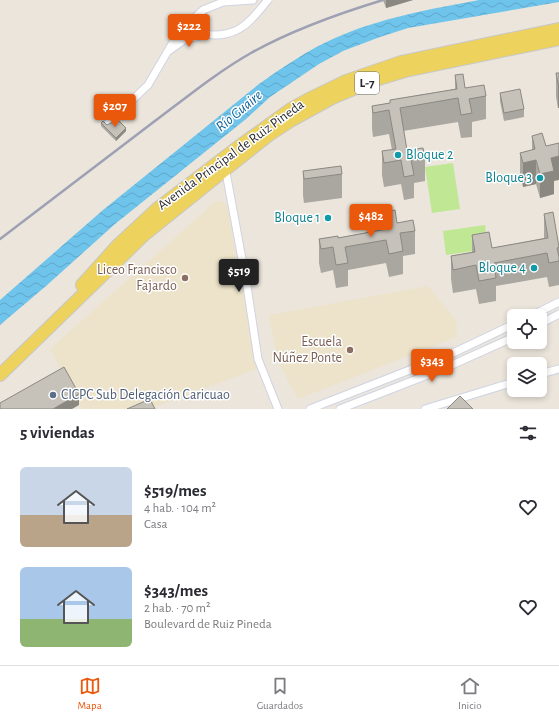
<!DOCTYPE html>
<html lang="es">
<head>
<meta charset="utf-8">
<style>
  body { margin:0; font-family:"Alegreya Sans",sans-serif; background:#f2f2f3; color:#2b2b33; height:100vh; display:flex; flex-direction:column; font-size:15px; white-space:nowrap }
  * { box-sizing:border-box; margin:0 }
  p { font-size:13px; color:#7c7c81 }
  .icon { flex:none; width:22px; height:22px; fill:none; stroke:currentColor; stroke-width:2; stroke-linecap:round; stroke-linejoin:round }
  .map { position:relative; height:409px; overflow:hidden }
  .panel { display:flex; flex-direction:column; background:#fff; flex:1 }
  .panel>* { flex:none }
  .tools { position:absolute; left:507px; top:309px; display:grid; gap:8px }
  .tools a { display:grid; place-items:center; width:40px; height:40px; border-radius:6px; background:#fff; box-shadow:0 2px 6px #0003; font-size:20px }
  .price { position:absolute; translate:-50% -34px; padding:0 9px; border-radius:4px; background:#ea580c; color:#fff; font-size:13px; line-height:26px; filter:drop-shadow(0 1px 2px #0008) }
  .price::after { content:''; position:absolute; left:50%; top:24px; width:12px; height:9px; margin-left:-6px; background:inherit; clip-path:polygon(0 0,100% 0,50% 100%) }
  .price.selected { background:#222; color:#fff }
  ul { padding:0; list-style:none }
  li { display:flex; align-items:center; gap:12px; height:100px; padding:0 20px }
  li span { display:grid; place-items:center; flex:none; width:112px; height:80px; border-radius:6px; color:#555 }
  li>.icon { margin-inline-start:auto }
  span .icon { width:48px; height:48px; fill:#fffc; stroke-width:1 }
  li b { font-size:17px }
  h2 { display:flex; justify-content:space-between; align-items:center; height:48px; padding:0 20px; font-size:17px }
  .tabs { display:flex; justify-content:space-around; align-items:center; height:56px; border-top:1px solid #e1e1e2; background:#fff; font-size:11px; color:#7c7c81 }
  .tabs a { display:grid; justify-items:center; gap:2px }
  .tabs .selected { color:#ea580c }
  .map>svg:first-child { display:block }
</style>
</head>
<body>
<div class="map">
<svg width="559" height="409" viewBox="0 0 559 409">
  <defs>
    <pattern id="water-waves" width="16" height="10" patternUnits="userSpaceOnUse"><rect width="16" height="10" fill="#6fc4eb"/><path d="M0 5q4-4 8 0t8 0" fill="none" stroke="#60a8ca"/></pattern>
  </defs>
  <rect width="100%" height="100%" fill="#ebe5db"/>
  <!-- education -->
  <g fill="#ece3ca">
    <polygon points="222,201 227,206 257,369 160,405 147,409 82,409 50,349 215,202"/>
    <polygon points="428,286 456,320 457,337 298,399 278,362 269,315"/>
  </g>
  <!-- pitch -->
  <g fill="#c0e894">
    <polygon points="453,163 460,209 432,213 425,167"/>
    <polygon points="485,225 488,249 446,255 443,231"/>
  </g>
  <!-- water -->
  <path fill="url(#water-waves)" d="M 479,0 L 559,0 L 559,2 L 408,28 L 380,37 L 343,51 L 319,64 L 270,97 L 246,119 L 115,224 L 46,286 L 0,325 L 0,300 L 103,210 L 259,84 C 283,67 308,50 335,38 C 380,18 430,9 479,0 Z"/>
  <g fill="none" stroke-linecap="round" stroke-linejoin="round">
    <!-- minor casing -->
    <g stroke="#d0d3e2" stroke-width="9">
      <g id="minor">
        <path d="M 201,14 L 197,20 C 199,26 202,33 208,34 C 218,37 234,33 242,27 C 252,21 260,9 268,0"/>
        <polyline points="170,50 184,40 207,34"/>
        <polyline points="108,123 148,85 179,32 203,10 223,2 253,0"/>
        <polyline points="225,167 247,286 258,359 278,409"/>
        <polyline points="531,316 559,302"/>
        <polyline points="540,324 559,314"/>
        <polyline points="540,374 559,369"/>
        <polyline points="310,409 453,353 514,324"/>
        <polyline points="340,409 443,369 514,337"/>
        <polyline points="425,409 514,382"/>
      </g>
    </g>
    <!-- primary casing -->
    <g stroke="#c7c7c7" stroke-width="14">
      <g id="primary">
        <polyline points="82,285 117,246 158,208 238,147 291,109 307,100 346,81 401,62 559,29"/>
        <polyline points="0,375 144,235 226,169 269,135 292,120 332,98 375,80 405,71 559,39"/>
      </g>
    </g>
    <!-- minor -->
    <use href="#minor" stroke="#fff" stroke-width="7"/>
    <!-- primary -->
    <use href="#primary" stroke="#edd35e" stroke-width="12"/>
    <!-- rail -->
    <path stroke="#9ea0b3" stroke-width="2.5" d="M 0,239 C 49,202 98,164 147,127 C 181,102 214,74 251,53 C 292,30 337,14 383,0"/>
  </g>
  <!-- wall -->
  <g fill="#aaa7a0">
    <polygon points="383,0 413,0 386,8"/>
    <polygon points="556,73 559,73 558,108 556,97"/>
    <polygon points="455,75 465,88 486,96 486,119 472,122 472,137 461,138 458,122 403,131 407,150 425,158 425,181 414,183 414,198 404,200 401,184 384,187 382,175 382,151 392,150 389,134 373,137 372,129 372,106 390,103 390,100 455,89"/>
    <polygon points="500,93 524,109 524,117 504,121 500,101"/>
    <polygon points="101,123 107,125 126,131 116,141 101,126"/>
    <polygon points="532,136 554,181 554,194 540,198 536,184 523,187 520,176 520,153 532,150"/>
    <polygon points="303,171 342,174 342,198 304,203 303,195"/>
    <polygon points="384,212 397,223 415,231 415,254 403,256 403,274 389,277 386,263 348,270 348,286 336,288 333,270 321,273 319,263 319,239 338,238 384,229"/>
    <polygon points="544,214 559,247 559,285 549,287 547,277 496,286 496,301 479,304 476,289 453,293 451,279 451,256 472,252 472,235 492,248 544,238"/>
  </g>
  <!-- shaded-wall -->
  <g fill="#8b8882">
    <polygon points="386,0 413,0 386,8"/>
    <rect x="558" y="84" width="1" height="24"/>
    <polygon points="126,128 126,131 116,141 116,138"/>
    <polygon points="559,156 559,180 554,181 554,194 540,198 540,174 551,158"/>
    <polygon points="536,160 536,184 523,187 523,163"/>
    <polygon points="79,394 79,405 72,409 53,409"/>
  </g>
  <!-- building -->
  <g fill="#c6c2ba" stroke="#8b8882">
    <polygon points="556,73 559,73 559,84 558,84"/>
    <polygon points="463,74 465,88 484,85 486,96 469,99 472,113 461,115 458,98 400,108 407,150 423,148 425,158 411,160 414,175 404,177 401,160 384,163 382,151 396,149 389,110 373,113 372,106 390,103 390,100 457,89 455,75"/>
    <polygon points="520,89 524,109 504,113 500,93"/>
    <polygon points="118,120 126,128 116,138 101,123 103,121 107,125 113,122 115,123"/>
    <polygon points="542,133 546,146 559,143 559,156 551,158 554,171 540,174 536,160 523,163 520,153 535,149 532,136"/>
    <polygon points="341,166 342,174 304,179 303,171"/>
    <polygon points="395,210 397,223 413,220 415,231 400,233 403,251 389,254 386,240 345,247 348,263 336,265 333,247 321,249 319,239 338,236 338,238 387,229 384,212"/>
    <polygon points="553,212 559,247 557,248 559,257 559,261 549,263 547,253 494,263 496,278 479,281 476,265 453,270 451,256 475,252 472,235 489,232 492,248 548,238 544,214"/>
    <polygon points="64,367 79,394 53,409 0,409 0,403"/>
    <polygon points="460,396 473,409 447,409"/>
    <polygon points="150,399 155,409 127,409"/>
  </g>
  <!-- markers -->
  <g fill="#0f9aa8" stroke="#fff" stroke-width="1.5">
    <circle cx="398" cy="155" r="4"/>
    <circle cx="540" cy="178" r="4"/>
    <circle cx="328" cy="218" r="4"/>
    <circle cx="534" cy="268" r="4"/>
  </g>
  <g fill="#8d6e63" stroke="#fff" stroke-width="1.5">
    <circle cx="185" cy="278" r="4"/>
    <circle cx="350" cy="350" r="4"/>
  </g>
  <circle fill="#5c6f8a" stroke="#fff" stroke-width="1.5" cx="53" cy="395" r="4"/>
  <g text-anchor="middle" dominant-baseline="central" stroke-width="3" stroke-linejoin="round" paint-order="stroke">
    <!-- shield labels -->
    <rect fill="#fff" stroke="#696969" stroke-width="1" x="355" y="72" width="24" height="22" rx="3"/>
    <g font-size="13" font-weight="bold" fill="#292929">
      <text x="367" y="83">L-7</text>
    </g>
    <!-- street labels -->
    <g font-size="14" fill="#292929" stroke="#fff">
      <text transform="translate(231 155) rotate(-36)">Avenida Principal de Ruiz Pineda</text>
    </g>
    <!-- culture labels -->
    <g font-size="14" fill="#0d838f" stroke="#fff" text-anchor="end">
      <text x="406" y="155" text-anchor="start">Bloque 2</text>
      <text x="532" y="178">Bloque 3</text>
      <text x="320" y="218">Bloque 1</text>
      <text x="526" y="268">Bloque 4</text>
    </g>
    <!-- education labels -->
    <g font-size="14" fill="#785e54" stroke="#fff" text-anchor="end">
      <text x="177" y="270">Liceo Francisco<tspan x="177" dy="16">Fajardo</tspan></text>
      <text x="342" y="342">Escuela<tspan x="342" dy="16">Núñez Ponte</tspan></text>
    </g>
    <!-- service labels -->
    <g font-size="14" fill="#4e5e75" stroke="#fff" text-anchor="start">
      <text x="61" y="395">CICPC Sub Delegación Caricuao</text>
    </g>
    <!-- water labels -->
    <g font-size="15" font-style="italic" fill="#106196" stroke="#fff">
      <text transform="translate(239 111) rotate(-40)">Río Guaire</text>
    </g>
  </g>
</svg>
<div class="tools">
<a><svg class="icon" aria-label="locate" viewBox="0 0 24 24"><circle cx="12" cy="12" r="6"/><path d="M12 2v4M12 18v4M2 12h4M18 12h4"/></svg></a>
<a><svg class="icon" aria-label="layers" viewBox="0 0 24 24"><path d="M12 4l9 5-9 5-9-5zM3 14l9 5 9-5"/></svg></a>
</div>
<b class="price" style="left:189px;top:48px">$222</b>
<b class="price" style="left:115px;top:128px">$207</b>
<b class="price" style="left:371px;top:238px">$482</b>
<b class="price selected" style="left:239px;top:293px">$519</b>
<b class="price" style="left:432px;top:383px">$343</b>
</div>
<section class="panel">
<h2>5 viviendas<svg class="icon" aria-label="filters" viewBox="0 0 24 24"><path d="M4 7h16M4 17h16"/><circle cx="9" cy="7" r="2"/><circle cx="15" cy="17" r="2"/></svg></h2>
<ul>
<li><span style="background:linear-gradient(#c9d6e8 60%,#b9a48a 0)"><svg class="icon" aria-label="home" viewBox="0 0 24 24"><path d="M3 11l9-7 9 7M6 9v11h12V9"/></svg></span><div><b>$519/mes</b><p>4 hab. · 104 m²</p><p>Casa</p></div><svg class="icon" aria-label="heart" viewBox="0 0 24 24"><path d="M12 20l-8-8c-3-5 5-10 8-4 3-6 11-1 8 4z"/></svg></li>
<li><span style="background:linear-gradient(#a9c7e8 65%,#8fb573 0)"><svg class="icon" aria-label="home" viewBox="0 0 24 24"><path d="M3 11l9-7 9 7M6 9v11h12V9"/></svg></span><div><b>$343/mes</b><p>2 hab. · 70 m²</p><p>Boulevard de Ruiz Pineda</p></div><svg class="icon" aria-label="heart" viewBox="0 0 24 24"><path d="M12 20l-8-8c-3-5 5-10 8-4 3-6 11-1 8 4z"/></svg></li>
</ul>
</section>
<nav class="tabs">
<a class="selected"><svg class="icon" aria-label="map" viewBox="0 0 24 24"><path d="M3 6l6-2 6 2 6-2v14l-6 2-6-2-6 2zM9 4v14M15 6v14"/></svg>Mapa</a>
<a><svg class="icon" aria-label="saved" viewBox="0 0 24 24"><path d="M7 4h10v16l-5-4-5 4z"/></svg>Guardados</a>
<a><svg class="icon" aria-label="home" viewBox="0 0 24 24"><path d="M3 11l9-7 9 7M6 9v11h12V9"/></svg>Inicio</a>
</nav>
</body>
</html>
